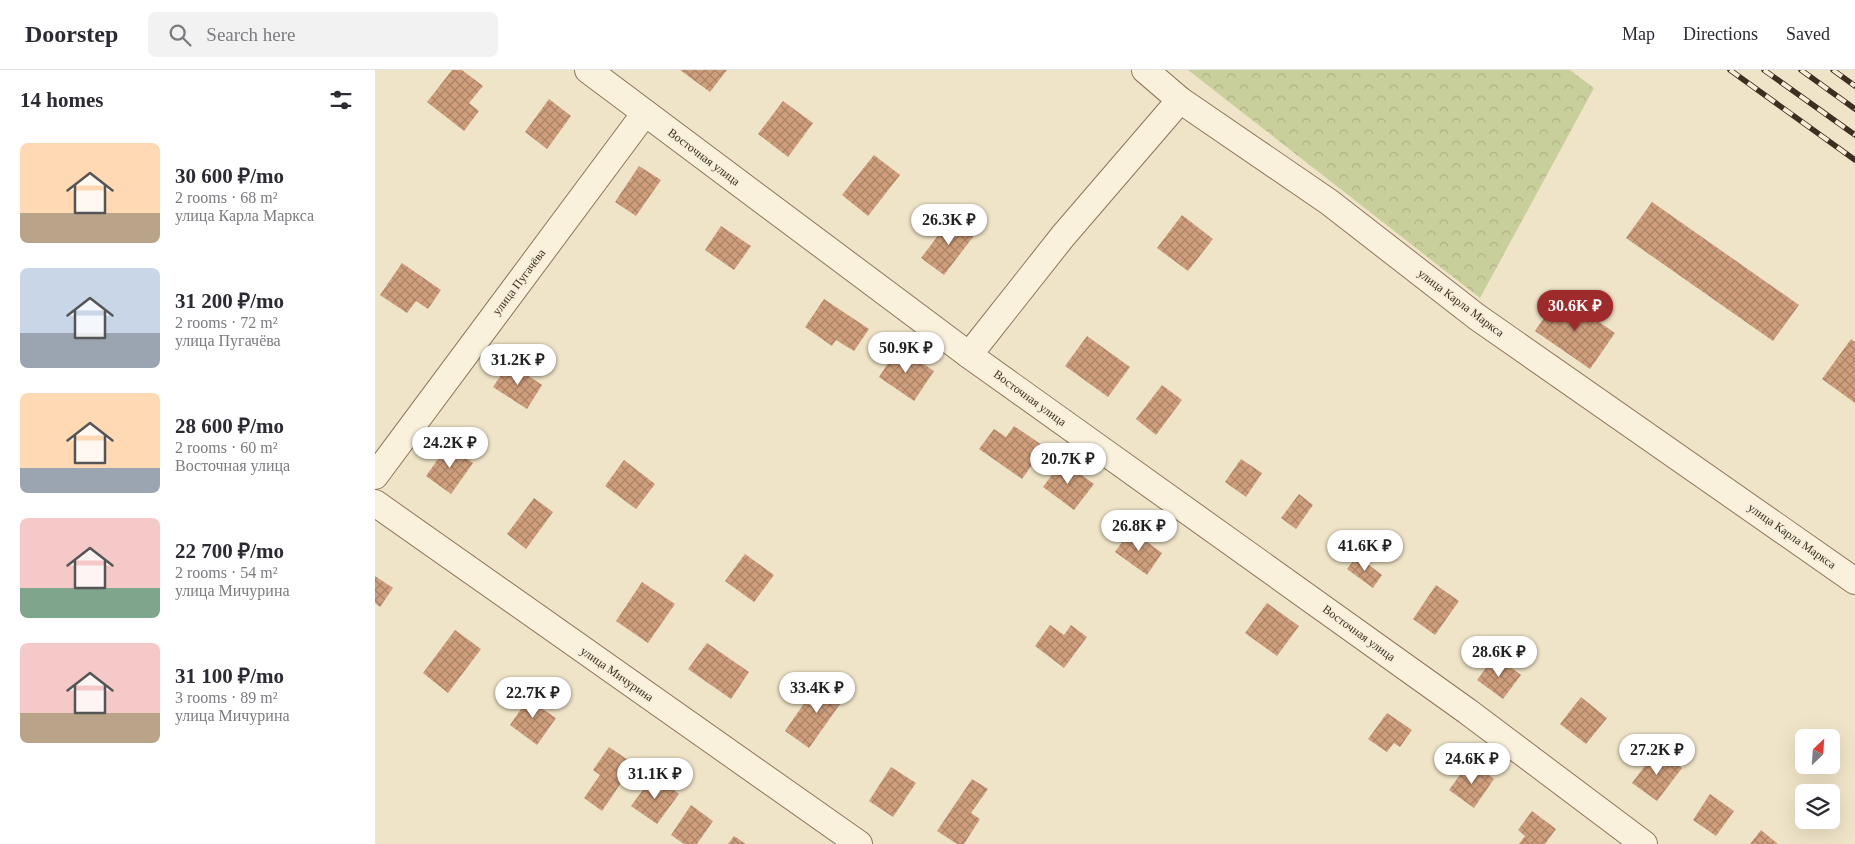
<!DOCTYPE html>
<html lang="en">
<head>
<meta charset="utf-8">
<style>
  body { margin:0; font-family:"Times New Roman",serif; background:#f2f2f3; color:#2b2b33; height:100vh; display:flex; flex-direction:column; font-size:19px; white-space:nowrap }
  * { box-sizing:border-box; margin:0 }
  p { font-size:16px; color:#7c7c81 }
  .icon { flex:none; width:28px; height:28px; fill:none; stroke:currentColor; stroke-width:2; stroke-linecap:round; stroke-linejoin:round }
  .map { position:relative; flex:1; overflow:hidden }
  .side { display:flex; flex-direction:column; background:#fff; width:375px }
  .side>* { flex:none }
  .needle { width:32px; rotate:25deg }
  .controls { position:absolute; left:1420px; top:659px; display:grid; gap:10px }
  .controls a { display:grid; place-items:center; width:45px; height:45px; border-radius:8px; background:#fff; box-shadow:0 5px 20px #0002; font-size:25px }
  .price { position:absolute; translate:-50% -42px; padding:0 11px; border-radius:18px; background:#fff; color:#222; font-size:16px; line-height:32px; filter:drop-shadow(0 1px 2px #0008) }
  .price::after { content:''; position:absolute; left:50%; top:30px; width:15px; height:11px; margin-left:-8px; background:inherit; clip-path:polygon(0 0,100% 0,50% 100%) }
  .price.active { background:#9e2a2b; color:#fff }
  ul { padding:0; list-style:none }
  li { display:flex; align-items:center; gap:15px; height:125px; padding:0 20px }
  li span { display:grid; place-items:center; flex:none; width:140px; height:100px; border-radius:8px; color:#555 }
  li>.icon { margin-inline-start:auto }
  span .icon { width:60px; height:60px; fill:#fffc; stroke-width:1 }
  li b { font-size:21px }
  h2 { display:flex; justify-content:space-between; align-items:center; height:60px; padding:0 20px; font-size:21px }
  header { display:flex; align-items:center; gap:30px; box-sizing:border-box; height:70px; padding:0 25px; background:#fff; border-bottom:1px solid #e1e1e2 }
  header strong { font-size:24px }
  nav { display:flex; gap:28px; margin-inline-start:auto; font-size:18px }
  .search { width:350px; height:45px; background:#f2f2f3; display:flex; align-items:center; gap:12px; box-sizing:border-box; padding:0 18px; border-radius:8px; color:#7c7c81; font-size:19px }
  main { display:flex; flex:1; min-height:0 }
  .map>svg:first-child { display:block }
</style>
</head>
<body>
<header>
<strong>Doorstep</strong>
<div class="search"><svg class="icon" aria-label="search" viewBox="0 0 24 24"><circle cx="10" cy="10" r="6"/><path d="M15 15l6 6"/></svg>Search here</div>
<nav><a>Map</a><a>Directions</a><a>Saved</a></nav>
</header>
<main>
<section class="side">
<h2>14 homes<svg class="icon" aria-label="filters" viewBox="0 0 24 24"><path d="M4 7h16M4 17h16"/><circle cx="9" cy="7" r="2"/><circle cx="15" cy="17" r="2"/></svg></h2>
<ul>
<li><span style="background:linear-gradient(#ffd9b3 70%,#b9a48a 0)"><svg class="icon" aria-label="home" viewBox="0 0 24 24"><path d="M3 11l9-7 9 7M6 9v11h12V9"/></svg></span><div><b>30 600 ₽/mo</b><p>2 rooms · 68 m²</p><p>улица Карла Маркса</p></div></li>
<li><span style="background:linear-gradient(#c9d6e8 65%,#9aa5b1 0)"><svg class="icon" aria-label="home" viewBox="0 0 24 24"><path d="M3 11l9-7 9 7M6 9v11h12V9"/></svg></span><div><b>31 200 ₽/mo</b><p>2 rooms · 72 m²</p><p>улица Пугачёва</p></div></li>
<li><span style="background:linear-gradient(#ffd9b3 75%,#9aa5b1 0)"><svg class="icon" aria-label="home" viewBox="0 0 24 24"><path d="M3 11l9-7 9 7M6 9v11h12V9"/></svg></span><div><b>28 600 ₽/mo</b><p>2 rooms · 60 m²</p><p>Восточная улица</p></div></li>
<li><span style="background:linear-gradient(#f6c9c9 70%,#7fa58c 0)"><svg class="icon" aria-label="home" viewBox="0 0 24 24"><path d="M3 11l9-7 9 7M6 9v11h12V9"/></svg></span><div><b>22 700 ₽/mo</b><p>2 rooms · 54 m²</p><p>улица Мичурина</p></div></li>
<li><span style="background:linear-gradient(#f6c9c9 70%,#b9a48a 0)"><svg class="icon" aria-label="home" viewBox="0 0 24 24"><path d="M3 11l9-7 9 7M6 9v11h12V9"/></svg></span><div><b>31 100 ₽/mo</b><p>3 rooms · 89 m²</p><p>улица Мичурина</p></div></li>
</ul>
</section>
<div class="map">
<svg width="1480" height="774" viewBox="0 0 1480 774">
  <defs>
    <pattern id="forest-crowns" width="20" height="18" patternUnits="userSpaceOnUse" patternTransform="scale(1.25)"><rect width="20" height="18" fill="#c9cf9b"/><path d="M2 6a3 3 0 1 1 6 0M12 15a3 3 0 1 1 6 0" fill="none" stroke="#aeb285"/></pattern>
    <pattern id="building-cross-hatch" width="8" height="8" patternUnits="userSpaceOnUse" patternTransform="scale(1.25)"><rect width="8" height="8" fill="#cf9f7d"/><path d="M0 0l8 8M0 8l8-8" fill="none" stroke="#a98266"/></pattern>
  </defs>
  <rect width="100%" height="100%" fill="#f0e4c8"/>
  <!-- forest -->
  <polygon fill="url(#forest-crowns)" points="813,0 1195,0 1219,18 1105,228"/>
  <!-- building -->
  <g fill="url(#building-cross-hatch)">
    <polygon points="77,0 87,0 108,16 94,33 104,41 89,61 52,32"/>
    <polygon points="305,0 352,0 335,22"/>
    <polygon points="174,29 196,46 172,79 150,62"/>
    <polygon points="408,31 438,53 413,87 383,64"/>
    <polygon points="499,85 525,105 493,146 467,125"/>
    <polygon points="264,96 286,110 261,146 240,132"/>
    <polygon points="1277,132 1424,235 1398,271 1251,168"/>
    <polygon points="807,145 838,169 813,201 782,178"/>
    <polygon points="578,146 601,163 569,205 546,188"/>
    <polygon points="346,156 376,176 359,200 330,180"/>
    <polygon points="27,193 66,220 53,239 41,231 32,243 5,225"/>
    <polygon points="1185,225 1240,263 1215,299 1160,261"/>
    <polygon points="449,229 494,259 479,281 461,270 457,276 430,257"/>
    <polygon points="712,266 755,297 733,327 690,296"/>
    <polygon points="1476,269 1480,272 1480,333 1447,309"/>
    <polygon points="523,278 559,301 539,331 504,307"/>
    <polygon points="134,293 167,315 152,339 118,317"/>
    <polygon points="787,315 807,330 781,365 761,349"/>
    <polygon points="639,356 670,377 647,409 604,379 619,359 631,367"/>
    <polygon points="73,375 98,393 76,424 51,406"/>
    <polygon points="866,389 887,403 871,427 850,412"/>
    <polygon points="249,390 280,414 261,439 230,416"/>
    <polygon points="687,391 719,414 699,440 668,417"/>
    <polygon points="924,424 938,435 921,459 906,448"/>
    <polygon points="159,428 178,442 151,479 132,464"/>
    <polygon points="756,460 787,483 772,505 740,482"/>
    <polygon points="370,484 399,505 379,532 350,511"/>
    <polygon points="982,486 1007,505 998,518 972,499"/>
    <polygon points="0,506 18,518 5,537 0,533"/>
    <polygon points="267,512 300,534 273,573 241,551"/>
    <polygon points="1061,515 1084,531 1060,565 1038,549"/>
    <polygon points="892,533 924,556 902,586 870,563"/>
    <polygon points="675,555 689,565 696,555 712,567 689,598 660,576"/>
    <polygon points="80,560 106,579 73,623 48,603"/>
    <polygon points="332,573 374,602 356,629 313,599"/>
    <polygon points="1120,586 1146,605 1128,629 1102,610"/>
    <polygon points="458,608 475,620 434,678 410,661 430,632 438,637"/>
    <polygon points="159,620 172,629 166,638 181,648 162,675 135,655"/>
    <polygon points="1206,627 1232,648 1211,674 1185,654"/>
    <polygon points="1012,643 1037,660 1025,677 1019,673 1012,682 993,669"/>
    <polygon points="234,677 259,694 227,741 209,728 225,705 218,700"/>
    <polygon points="1282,680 1307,698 1282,731 1257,713"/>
    <polygon points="1095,691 1119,709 1099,738 1074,720"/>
    <polygon points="516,697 541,713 518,747 494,731"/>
    <polygon points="279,705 304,724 282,754 256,736"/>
    <polygon points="597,709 613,719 596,743 605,749 589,774 582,774 562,761"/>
    <polygon points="1335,724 1359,741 1341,766 1318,750"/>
    <polygon points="316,735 338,751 322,774 309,774 296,765"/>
    <polygon points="1157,741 1181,759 1170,774 1144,774 1150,766 1143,760"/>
    <polygon points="1386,760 1403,774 1375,774"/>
    <polygon points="359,766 371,774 353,774"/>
  </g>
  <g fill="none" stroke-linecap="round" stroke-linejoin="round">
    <!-- minor casing -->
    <g stroke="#8d765c" stroke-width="28">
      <g id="minor">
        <polyline points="213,0 594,285 1092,641 1269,774"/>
        <polyline points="770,0 805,30 954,132 1102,247 1480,511"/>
        <polyline points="594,285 688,166 805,30"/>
        <polyline points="0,406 270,43"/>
        <polyline points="0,433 484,774"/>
      </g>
    </g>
    <!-- minor -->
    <use href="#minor" stroke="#faf1dc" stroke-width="26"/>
    <!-- rail casing -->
    <g stroke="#3d2e20" stroke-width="5.5">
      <g id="rail">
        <polyline points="1355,0 1480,90"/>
        <polyline points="1389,0 1480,65"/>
        <polyline points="1426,0 1480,39"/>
        <polyline points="1458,0 1480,16"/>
      </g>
    </g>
    <!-- rail -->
    <use href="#rail" stroke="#f7eed8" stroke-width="4" stroke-dasharray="11" stroke-linecap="butt"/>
  </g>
  <g text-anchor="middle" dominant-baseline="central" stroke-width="4" stroke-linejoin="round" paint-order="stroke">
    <!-- street labels -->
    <g font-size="12" fill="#3d2e20" stroke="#f7eed8">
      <text transform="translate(329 87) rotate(37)">Восточная улица</text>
      <text transform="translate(144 212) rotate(-53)">улица Пугачёва</text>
      <text transform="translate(1086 233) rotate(37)">улица Карла Маркса</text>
      <text transform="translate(655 328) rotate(36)">Восточная улица</text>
      <text transform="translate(1417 466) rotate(35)">улица Карла Маркса</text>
      <text transform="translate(984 563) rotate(36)">Восточная улица</text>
      <text transform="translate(242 604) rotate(35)">улица Мичурина</text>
    </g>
  </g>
</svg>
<div class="controls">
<a><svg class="needle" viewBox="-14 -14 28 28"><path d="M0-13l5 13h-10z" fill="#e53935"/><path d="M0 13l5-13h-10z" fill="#7c7c81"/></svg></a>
<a><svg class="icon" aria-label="layers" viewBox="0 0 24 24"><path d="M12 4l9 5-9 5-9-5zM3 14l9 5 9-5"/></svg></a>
</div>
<b class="price" style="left:574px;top:176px">26.3K ₽</b>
<b class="price active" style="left:1200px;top:262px">30.6K ₽</b>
<b class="price" style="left:531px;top:304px">50.9K ₽</b>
<b class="price" style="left:143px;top:316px">31.2K ₽</b>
<b class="price" style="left:75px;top:399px">24.2K ₽</b>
<b class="price" style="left:693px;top:415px">20.7K ₽</b>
<b class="price" style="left:764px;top:482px">26.8K ₽</b>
<b class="price" style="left:990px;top:502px">41.6K ₽</b>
<b class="price" style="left:1124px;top:608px">28.6K ₽</b>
<b class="price" style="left:442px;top:644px">33.4K ₽</b>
<b class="price" style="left:158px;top:649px">22.7K ₽</b>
<b class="price" style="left:1282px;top:706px">27.2K ₽</b>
<b class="price" style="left:1097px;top:715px">24.6K ₽</b>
<b class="price" style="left:280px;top:730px">31.1K ₽</b>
</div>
</main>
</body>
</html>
